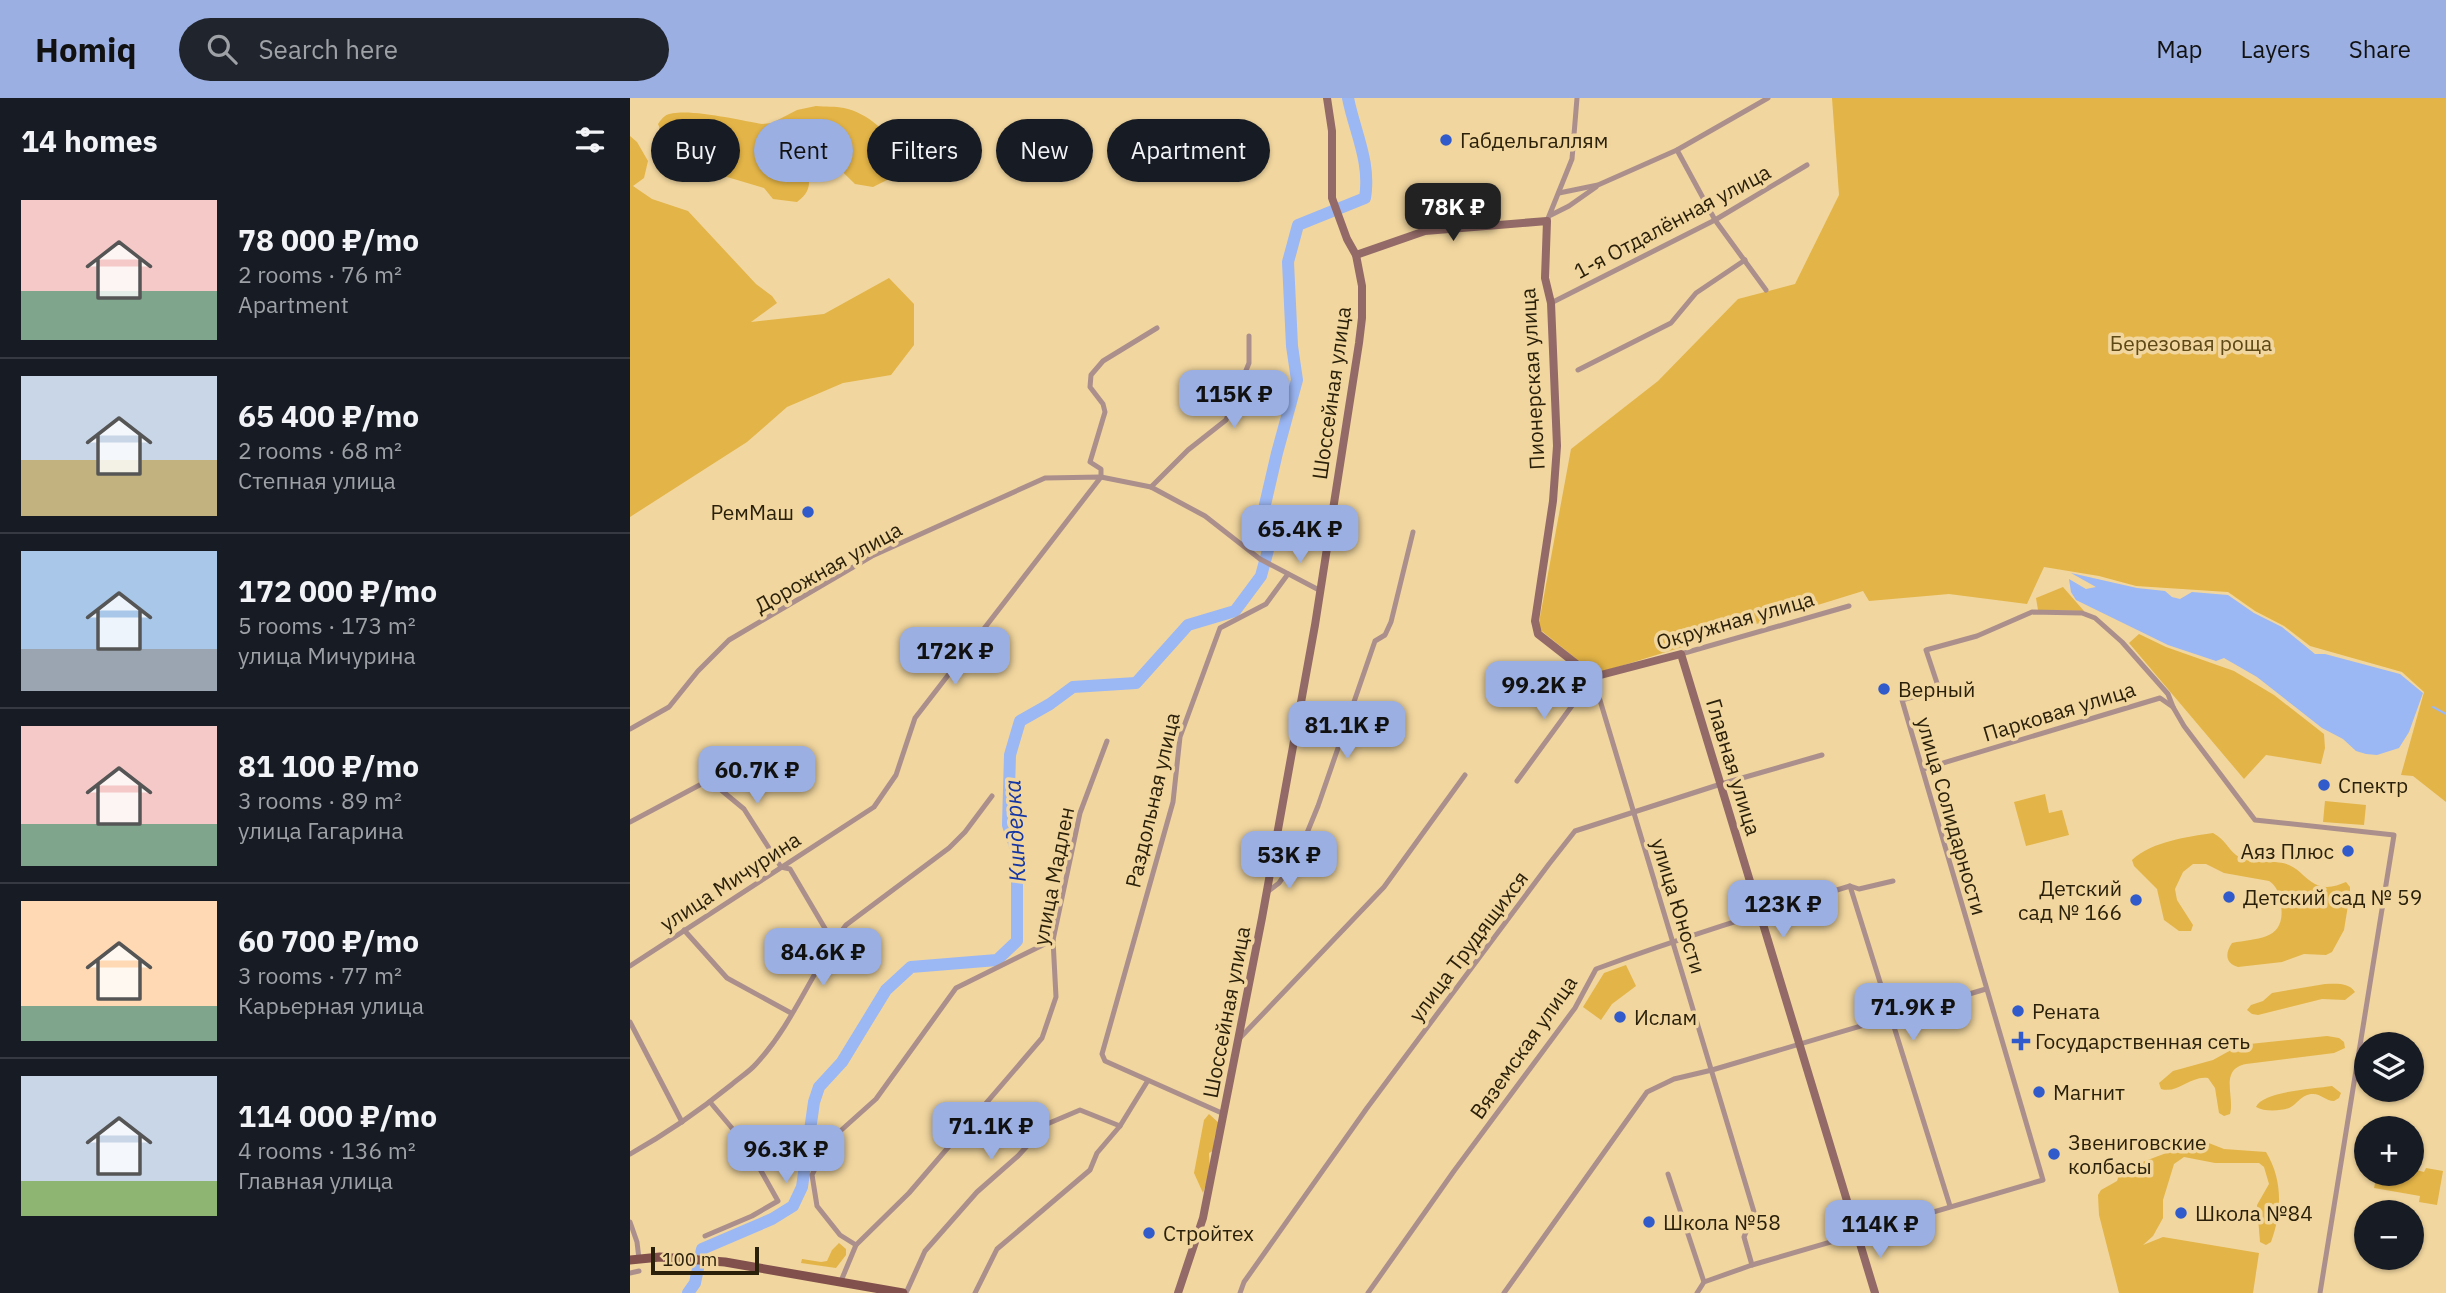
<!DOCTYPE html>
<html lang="en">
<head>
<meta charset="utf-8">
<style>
  body { margin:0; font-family:"IBM Plex Sans",sans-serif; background:#20242c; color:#f1f3f6; height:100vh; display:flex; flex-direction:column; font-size:26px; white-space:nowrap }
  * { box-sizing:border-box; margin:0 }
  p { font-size:23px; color:#9ea1a6 }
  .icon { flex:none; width:38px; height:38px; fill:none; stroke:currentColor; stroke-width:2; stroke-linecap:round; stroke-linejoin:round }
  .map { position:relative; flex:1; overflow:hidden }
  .side { display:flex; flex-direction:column; background:#171b24; width:630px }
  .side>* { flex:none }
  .guide { position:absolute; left:21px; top:21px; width:665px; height:63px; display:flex; gap:14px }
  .tools { position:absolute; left:1724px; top:934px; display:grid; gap:14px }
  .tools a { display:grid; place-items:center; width:70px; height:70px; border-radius:50%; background:#171b24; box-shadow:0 2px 5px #0004; font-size:35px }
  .scale { position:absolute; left:21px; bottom:18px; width:108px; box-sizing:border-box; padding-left:7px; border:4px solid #2b210b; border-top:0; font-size:19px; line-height:24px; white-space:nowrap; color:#2b210b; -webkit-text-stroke:5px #f1d69f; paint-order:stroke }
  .price { position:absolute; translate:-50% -60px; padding:0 16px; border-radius:14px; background:#9bafe2; color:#111; font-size:23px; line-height:46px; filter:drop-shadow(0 2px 4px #0008) }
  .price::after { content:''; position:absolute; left:50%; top:42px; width:21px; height:16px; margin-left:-10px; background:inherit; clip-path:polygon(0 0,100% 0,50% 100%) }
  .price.current { background:#222; color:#fff }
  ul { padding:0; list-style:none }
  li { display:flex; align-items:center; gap:21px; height:175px; padding:0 21px }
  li+li { border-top:2px solid #363941 }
  li span { display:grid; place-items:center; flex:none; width:196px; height:140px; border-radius:0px; color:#555 }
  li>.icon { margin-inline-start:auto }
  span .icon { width:84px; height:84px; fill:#fffc; stroke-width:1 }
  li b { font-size:30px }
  h2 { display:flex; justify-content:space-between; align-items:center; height:84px; padding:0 21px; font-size:30px }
  .chip { padding:0 24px; border-radius:32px; background:#171b24; box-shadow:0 2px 5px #0004; font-size:24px; line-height:63px }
  .chip.current { background:#9bafe2; color:#111 }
  header { display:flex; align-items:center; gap:42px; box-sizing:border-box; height:98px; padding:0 35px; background:#9bafe2; color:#111 }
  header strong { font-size:33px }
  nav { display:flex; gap:38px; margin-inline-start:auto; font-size:24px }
  .search { width:490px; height:63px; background:#20242c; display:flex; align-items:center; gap:18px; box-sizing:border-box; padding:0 24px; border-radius:38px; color:#9ea1a6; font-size:26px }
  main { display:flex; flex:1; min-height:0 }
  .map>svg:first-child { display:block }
</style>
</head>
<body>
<header>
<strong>Homiq</strong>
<div class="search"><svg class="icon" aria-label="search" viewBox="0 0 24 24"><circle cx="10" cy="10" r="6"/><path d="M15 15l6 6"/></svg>Search here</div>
<nav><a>Map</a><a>Layers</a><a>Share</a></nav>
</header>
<main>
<section class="side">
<h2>14 homes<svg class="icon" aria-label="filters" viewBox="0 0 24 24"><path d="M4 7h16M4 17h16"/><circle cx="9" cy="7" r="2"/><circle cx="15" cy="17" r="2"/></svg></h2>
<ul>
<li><span style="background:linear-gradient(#f6c9c9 65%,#7fa58c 0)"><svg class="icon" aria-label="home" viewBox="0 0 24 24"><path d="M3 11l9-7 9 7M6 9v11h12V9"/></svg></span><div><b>78 000 ₽/mo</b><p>2 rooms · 76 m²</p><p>Apartment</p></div></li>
<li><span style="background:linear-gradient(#c9d6e8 60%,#c2b280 0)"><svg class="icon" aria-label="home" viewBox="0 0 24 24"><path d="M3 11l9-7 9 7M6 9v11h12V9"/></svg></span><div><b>65 400 ₽/mo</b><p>2 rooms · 68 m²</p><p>Степная улица</p></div></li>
<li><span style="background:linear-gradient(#a9c7e8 70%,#9aa5b1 0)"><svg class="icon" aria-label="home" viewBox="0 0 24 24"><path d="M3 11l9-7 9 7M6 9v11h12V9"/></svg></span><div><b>172 000 ₽/mo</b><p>5 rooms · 173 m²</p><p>улица Мичурина</p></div></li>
<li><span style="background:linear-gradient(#f6c9c9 70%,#7fa58c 0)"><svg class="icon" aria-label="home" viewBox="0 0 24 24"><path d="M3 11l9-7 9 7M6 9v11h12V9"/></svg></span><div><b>81 100 ₽/mo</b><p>3 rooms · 89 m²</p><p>улица Гагарина</p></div></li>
<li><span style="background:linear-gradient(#ffd9b3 75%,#7fa58c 0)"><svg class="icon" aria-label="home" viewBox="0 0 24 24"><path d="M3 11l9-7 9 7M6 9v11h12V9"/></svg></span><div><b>60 700 ₽/mo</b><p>3 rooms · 77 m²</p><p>Карьерная улица</p></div></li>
<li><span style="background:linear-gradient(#c9d6e8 75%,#8fb573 0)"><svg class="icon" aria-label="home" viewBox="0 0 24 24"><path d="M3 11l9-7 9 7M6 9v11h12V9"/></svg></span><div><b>114 000 ₽/mo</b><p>4 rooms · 136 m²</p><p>Главная улица</p></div></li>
</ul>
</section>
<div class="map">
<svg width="1816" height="1195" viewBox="0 0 1816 1195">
  <rect width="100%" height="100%" fill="#f1d69f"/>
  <!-- green -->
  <g fill="#e3b447">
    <polygon points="1202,0 1816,0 1816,704 1783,678 1771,677 1794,594 1772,574 1680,548 1654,528 1625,513 1598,494 1506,488 1469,478 1414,469 1397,506 1319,496 1239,503 1233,493 965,576 908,530 941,351 1028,283 1108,201 1165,186 1209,97"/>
    <path d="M 186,8 C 195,9 205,8 214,10 C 236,14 271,40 266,66 C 265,71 261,77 259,81 L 243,89 L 225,86 L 190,52 L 181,54 C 171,74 190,88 167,104 L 143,101 L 134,90 L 87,76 L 58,63 L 35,44 L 28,26 C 30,23 32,20 35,18 C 51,8 112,23 132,26 L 142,25 L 167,12 Z"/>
    <polygon points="0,38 7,44 18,63 14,80 3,88 22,101 58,113 126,186 142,198 147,205 121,224 194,216 259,180 284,206 284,247 261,277 213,285 157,309 117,344 0,419"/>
    <polygon points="1433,489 1454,513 1408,512 1406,500"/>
    <polygon points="1509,536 1536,549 1604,573 1644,597 1694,636 1695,650 1691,666 1636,657 1614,681 1499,545"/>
    <polygon points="1415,696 1419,715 1432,712 1439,737 1396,748 1384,704"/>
    <polygon points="1695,703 1736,707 1734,727 1693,724"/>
    <path d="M 1583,735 C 1596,742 1597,750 1606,757 C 1621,769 1643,760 1659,767 C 1671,772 1677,784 1690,788 C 1699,791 1708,787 1716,784 L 1720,789 L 1720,795 L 1714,832 L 1702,854 L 1696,857 L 1674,856 L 1652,864 L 1608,869 C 1595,865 1595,855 1602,845 C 1629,840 1656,842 1651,807 C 1650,797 1647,788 1639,783 L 1594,775 L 1576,766 L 1563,766 L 1553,774 L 1545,791 L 1547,802 L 1563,827 L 1561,833 L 1549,833 L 1534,822 L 1527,791 L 1504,768 L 1502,762 C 1523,743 1557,739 1583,735 Z"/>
    <polygon points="996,867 1006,888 982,906 971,922 953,909 974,875"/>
    <path d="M 1695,886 C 1706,886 1718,884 1725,894 L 1715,902 L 1692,901 L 1628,917 L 1622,916 L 1617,912 L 1621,907 L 1633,903 L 1642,895 Z"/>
    <path d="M 1697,938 L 1709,940 L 1714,944 L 1715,950 L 1704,955 L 1616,966 C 1589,971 1605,999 1600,1016 L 1594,1018 L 1589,1015 L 1585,990 L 1578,980 C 1561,977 1548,996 1531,991 L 1529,985 L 1543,973 L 1583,962 L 1610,947 Z"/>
    <path d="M 1702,988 L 1711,995 L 1709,1000 L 1704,1003 C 1696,1003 1691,996 1683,996 C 1671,996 1668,1006 1659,1010 C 1651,1013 1634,1014 1626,1009 C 1633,993 1684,991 1702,988 Z"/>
    <polygon points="579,1016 590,1026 585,1037 583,1053 579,1055 580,1074 573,1095 564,1075 574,1022"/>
    <path d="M 1571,1042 L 1594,1051 L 1636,1054 C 1653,1082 1652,1114 1641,1144 L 1636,1147 L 1630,1144 L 1627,1107 L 1639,1086 L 1634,1069 L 1629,1065 L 1585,1065 L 1554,1059 L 1544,1066 L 1533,1102 L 1533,1120 L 1523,1138 L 1513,1147 L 1533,1139 L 1629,1155 L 1623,1195 L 1489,1195 L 1469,1117 L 1468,1097 L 1471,1092 L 1487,1083 L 1489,1077 L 1499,1069 Z"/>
    <polygon points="1796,1070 1813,1073 1807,1107 1789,1104 1790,1098 1744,1090 1747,1076 1782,1076 1782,1071 1794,1074"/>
    <polygon points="209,1145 216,1151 216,1157 206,1170 171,1165 172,1161 191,1164 197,1163 202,1152"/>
  </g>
  <!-- water -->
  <polygon fill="#9bb7f4" points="1441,475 1507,490 1535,493 1542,499 1550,501 1562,494 1598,497 1624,515 1652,529 1685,556 1695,556 1770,576 1793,595 1779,634 1769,650 1747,657 1736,656 1726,653 1713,641 1692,630 1627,579 1594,560 1586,563 1538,547 1446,502 1441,494 1439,481 1456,491 1466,489"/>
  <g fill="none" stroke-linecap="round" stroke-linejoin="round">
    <!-- stream -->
    <polyline stroke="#9bb7f4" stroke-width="2" points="1803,609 1816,616"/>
    <!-- river -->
    <path stroke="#9bb7f4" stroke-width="12" d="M 58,1195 L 65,1185 L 72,1151 L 142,1121 L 163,1108 L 172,1089 L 184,1004 L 189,989 L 212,964 L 256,892 L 281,869 L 367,862 L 387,843 L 387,754 L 378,727 L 380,657 L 390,623 L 420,606 L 443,589 L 506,585 L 558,527 L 605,513 L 631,478 L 638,452 L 631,424 L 647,355 L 667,282 L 662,248 L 658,164 L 668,127 L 735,100 C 741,64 725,35 718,0"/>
    <!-- street -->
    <g stroke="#ab8f8c" stroke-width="5">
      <polyline points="1047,52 1085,122 1136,192"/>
      <polyline points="929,95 968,87 1047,52 1138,0"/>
      <polyline points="921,117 939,108 966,89"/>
      <polyline points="917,123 942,61 947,0"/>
      <polyline points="921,205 1085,122 1177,67"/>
      <polyline points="948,272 1041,225 1066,195 1115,162"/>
      <polyline points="521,389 558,352 596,322 619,265 619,238"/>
      <polyline points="1051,556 1219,508"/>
      <polyline points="963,579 1124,1114 1114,1139 1122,1167"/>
      <polyline points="0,631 39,609 68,573 99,542 242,458 415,380 471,379 521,389 575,418 630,461 689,492"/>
      <polyline points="1293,671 1530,600 1543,609 1554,628 1625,722 1764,737 1690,1195"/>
      <polyline points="887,683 963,579"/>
      <polyline points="0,724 79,682 114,711 151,769 160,771 203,844"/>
      <polyline points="1220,788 1320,1108"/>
      <polyline points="637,794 649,785 668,757 688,708 745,543 755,537 761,524 783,434"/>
      <polyline points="54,832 97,880 161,915"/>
      <polyline points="0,868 244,709 266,677 285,620 471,379 471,371 460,364 475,314 473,306 460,289 461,277 473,263 527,230"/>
      <polyline points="0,924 52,1024"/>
      <polyline points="608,942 754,789 835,677"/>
      <polyline points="594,1016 475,963 472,956 543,704 550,639 590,530 636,506 658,476"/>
      <path d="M 0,1056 C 36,1036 69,1013 101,987 C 109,980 119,974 126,966 C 164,925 183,870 216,827 L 319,750 L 335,734 L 362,698"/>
      <polyline points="1038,1076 1074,1184"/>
      <polyline points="0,1124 7,1144 9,1161"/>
      <polyline points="75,1138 122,1118 148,1103 117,1048 80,1004"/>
      <polyline points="226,1147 210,1137 187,1108 182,1077 198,1044 246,1001 326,890 423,842"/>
      <polyline points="0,1175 9,1173"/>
      <polyline points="211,1183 226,1147 279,1095 412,940 426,899 423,842 450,715 477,643"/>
      <polyline points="276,1195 295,1153 347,1094 388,1058 417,1026 450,1012 490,1028"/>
      <polyline points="345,1195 367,1151 460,1072 467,1055 490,1028 517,984"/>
      <polyline points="610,1195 614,1184 737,1010 919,766 945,733 1091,686 1192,657"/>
      <path d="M 738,1195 L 824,1073 L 945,910 L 966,871 C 1050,840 1135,814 1220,788 L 1229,791 L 1263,783"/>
      <polyline points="874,1195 1017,994 1044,981 1082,972 1356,891"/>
      <polyline points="1067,1195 1074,1184 1122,1167 1413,1082 1272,602 1309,591 1296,552 1347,538 1402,514 1452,515 1465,520 1492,544 1538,596 1543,609"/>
    </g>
    <!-- secondary -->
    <g stroke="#936a67" stroke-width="8">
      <polyline points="726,157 795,133 917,123 915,180 921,205 927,348 923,403 905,523 908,536 963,579 1051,556 1245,1195"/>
      <polyline points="548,1195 573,1120 632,820 685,527 729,245 732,220 732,188 726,157 717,141 702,100 702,33 697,0"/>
    </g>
    <!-- primary -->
    <polyline stroke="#81504c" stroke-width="9" points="0,1162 30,1159 95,1164 273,1195"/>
  </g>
  <!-- markers -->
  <g fill="#315bca" stroke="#f1d69f" stroke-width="2.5">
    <circle cx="816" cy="42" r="7"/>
    <circle cx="178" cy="414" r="7"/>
    <circle cx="1254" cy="591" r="7"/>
    <circle cx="1694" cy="687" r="7"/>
    <circle cx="1718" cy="753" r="7"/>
    <circle cx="1599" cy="799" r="7"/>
    <circle cx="1506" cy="802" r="7"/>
    <circle cx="1388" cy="913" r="7"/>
    <circle cx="990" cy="919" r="7"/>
    <path d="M1387.5 932.5h7v7h7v7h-7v7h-7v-7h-7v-7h7z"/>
    <circle cx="1409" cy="994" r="7"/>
    <circle cx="1424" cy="1056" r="7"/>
    <circle cx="1551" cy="1115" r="7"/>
    <circle cx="1019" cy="1124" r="7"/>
    <circle cx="519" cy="1135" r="7"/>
  </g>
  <g text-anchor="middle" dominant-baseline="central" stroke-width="7" stroke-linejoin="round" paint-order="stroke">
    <!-- poi labels -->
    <g font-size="21" fill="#2b210b" stroke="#f1d69f" text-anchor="start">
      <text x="830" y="42">Габдельгаллям</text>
      <text x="164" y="414" text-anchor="end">РемМаш</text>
      <text x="1268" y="591">Верный</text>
      <text x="1708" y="687">Спектр</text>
      <text x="1704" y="753" text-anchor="end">Аяз Плюс</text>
      <text x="1492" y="790" text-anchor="end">Детский<tspan x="1492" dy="24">сад № 166</tspan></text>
      <text x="1613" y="799">Детский сад № 59</text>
      <text x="1402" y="913">Рената</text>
      <text x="1004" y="919">Ислам</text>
      <text x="1405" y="943">Государственная сеть</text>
      <text x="1423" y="994">Магнит</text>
      <text x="1438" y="1044">Звениговские<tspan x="1438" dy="24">колбасы</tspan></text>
      <text x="1565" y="1115">Школа №84</text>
      <text x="1033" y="1124">Школа №58</text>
      <text x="533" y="1135">Стройтех</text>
    </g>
    <!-- street labels -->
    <g font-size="21" fill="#2b210b" stroke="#f1d69f">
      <text transform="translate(1042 123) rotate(-28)">1-я Отдалённая улица</text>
      <text transform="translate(902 281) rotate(-93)">Пионерская улица</text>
      <text transform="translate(701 295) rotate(-82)">Шоссейная улица</text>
      <text transform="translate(198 469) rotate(-29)">Дорожная улица</text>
      <text transform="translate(1105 522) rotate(-16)">Окружная улица</text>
      <text transform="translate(1429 613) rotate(-17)">Парковая улица</text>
      <text transform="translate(1104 669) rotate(73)">Главная улица</text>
      <text transform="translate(522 702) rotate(-77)">Раздольная улица</text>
      <text transform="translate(1322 718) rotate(74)">улица Солидарности</text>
      <text transform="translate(423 778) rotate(-79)">улица Мадлен</text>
      <text transform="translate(100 783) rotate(-33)">улица Мичурина</text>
      <text transform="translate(1049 808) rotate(73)">улица Юности</text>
      <text transform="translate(838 848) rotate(-53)">улица Трудящихся</text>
      <text transform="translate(596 914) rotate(-79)">Шоссейная улица</text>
      <text transform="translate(893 949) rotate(-55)">Вяземская улица</text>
    </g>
    <!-- park labels -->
    <g font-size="21" fill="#5e4815" stroke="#f1d69f">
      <text x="1561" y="245">Березовая роща</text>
    </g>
    <!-- water labels -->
    <g font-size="23" font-style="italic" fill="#1335a5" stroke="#f1d69f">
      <text transform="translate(384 733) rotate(-93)">Киндерка</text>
    </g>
  </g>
</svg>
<div class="tools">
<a><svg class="icon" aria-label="layers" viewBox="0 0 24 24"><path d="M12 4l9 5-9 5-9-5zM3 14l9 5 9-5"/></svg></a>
<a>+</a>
<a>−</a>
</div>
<div class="scale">100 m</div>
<b class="price current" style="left:823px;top:145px">78K ₽</b>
<b class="price" style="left:604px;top:332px">115K ₽</b>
<b class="price" style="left:670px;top:467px">65.4K ₽</b>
<b class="price" style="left:325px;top:589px">172K ₽</b>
<b class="price" style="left:914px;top:623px">99.2K ₽</b>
<b class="price" style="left:717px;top:663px">81.1K ₽</b>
<b class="price" style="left:127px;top:708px">60.7K ₽</b>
<b class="price" style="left:659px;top:793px">53K ₽</b>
<b class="price" style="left:1153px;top:842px">123K ₽</b>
<b class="price" style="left:193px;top:890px">84.6K ₽</b>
<b class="price" style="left:1283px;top:945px">71.9K ₽</b>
<b class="price" style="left:361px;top:1064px">71.1K ₽</b>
<b class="price" style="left:156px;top:1087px">96.3K ₽</b>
<b class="price" style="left:1250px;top:1162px">114K ₽</b>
<div class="guide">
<a class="chip">Buy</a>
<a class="chip current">Rent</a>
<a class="chip">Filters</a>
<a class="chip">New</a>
<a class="chip">Apartment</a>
</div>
</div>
</main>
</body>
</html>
